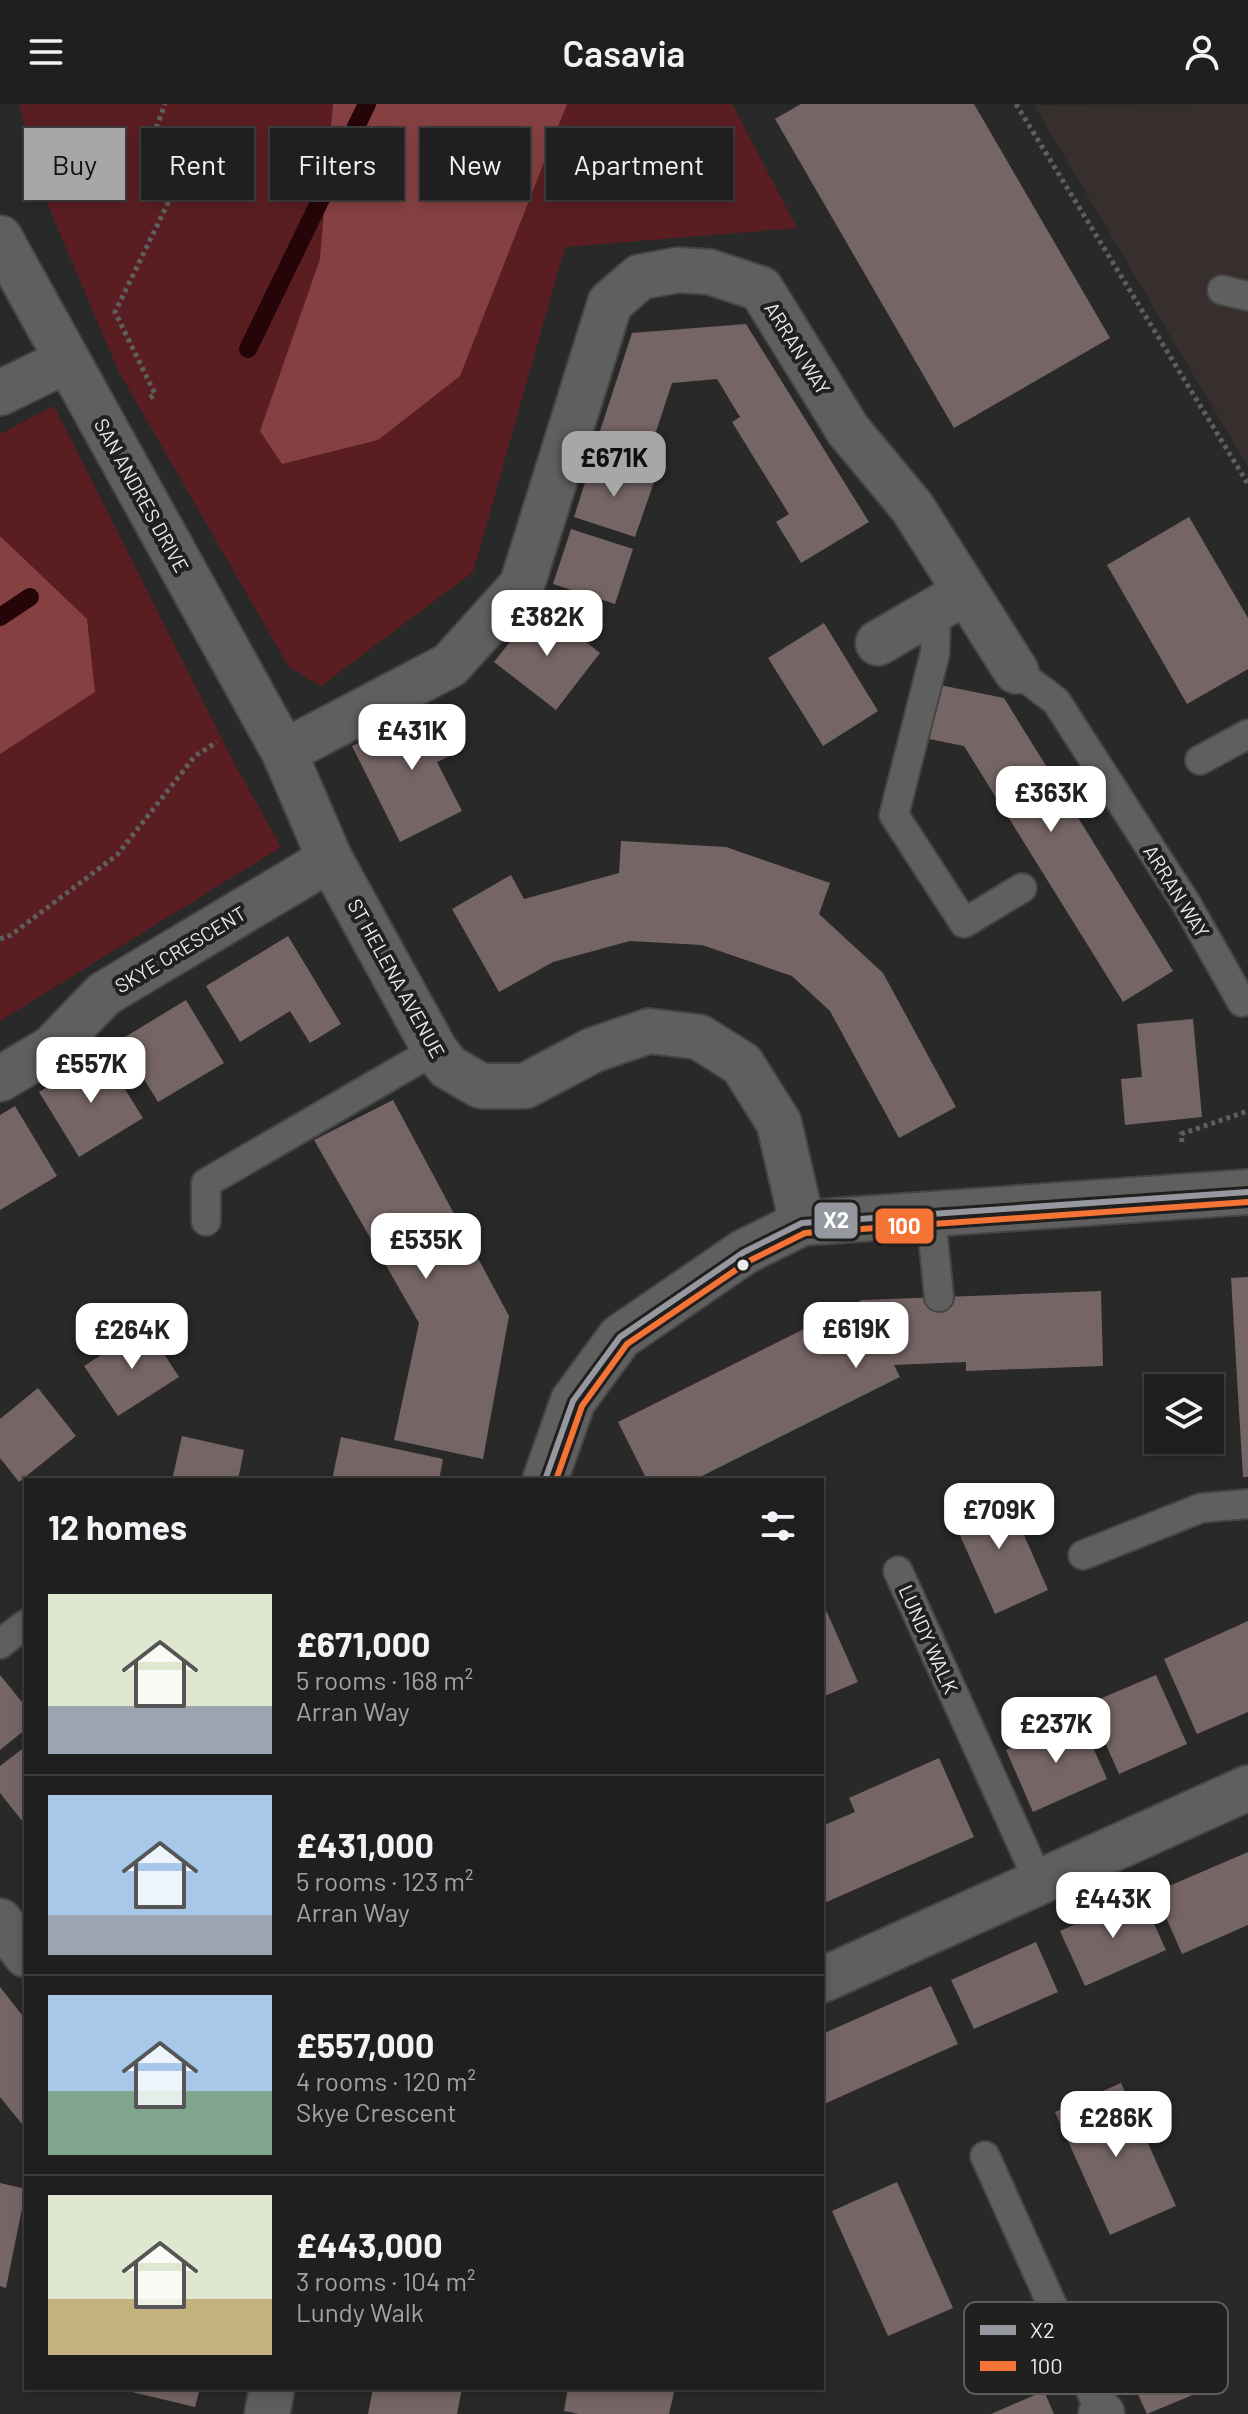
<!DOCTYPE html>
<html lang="en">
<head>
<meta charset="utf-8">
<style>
  body { margin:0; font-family:Barlow,sans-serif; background:#282728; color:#f1f3f6; height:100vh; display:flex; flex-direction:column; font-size:30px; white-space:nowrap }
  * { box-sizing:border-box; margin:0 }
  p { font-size:26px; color:#a2a2a4 }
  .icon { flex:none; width:44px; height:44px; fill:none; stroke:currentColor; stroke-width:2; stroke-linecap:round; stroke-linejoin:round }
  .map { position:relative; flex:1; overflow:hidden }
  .sheet { position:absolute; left:24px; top:1374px; width:800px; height:912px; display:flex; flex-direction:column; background:#201f1f; border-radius:0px; box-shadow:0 4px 12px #0003,0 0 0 2px #3d3d3d }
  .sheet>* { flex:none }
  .hud { position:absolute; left:24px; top:24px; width:800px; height:72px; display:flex; gap:16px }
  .fabs { position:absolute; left:1144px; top:1270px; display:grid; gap:16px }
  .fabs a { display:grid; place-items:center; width:80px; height:80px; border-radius:0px; background:#201f1f; box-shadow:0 4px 12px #0003,0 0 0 2px #3d3d3d; font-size:40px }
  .price { position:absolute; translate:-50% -68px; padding:0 18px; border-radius:16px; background:#fff; color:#222; font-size:26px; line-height:52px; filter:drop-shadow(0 2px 4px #0008) }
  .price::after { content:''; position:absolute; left:50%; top:48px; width:24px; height:18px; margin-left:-12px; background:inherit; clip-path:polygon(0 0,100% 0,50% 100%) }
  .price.selected { background:#a8a7a7; color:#111 }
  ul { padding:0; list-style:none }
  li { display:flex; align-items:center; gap:24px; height:200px; padding:0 24px }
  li+li { border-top:2px solid #3d3d3d }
  li span { display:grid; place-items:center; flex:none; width:224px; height:160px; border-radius:0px; color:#555 }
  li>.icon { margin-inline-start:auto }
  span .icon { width:96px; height:96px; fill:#fffc; stroke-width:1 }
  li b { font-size:34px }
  h2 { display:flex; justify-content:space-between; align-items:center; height:96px; padding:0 24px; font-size:34px }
  .chip { padding:0 28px; border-radius:0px; background:#201f1f; box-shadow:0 4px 12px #0003,0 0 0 2px #3d3d3d; font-size:28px; line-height:72px }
  .chip.selected { background:#a8a7a7; color:#111 }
  header { display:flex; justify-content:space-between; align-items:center; height:104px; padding:0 24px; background:#201f1f; font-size:36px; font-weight:600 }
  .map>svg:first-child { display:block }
</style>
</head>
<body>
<header><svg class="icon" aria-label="menu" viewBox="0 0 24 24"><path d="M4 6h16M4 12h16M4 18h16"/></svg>Casavia<svg class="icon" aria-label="person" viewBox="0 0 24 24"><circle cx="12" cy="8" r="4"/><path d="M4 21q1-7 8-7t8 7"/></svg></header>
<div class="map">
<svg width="1248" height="2310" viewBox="0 0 1248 2310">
  <rect width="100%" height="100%" fill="#2a2929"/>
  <!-- built -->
  <polygon fill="#372e2e" points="1248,0 1248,363 1034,1"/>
  <!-- green -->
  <g fill="#5a1e22">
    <polygon points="19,0 732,0 797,124 565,143 473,468 321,582 289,563 119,268 45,94"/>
    <polygon points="54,302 234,659 281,743 0,917 0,330"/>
  </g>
  <!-- forest -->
  <g fill="#854042">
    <polygon points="333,0 567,0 460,272 378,336 282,360 260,327 320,155"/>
    <polygon points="0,432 87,515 95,588 0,650"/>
  </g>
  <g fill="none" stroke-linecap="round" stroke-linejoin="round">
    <!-- stream -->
    <g stroke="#250507" stroke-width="18">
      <polyline points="248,245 367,0"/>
      <polyline points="0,513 30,493"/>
    </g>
  </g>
  <!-- building -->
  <g fill="#766565">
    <polygon points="801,0 974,0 1110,234 954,324 775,15"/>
    <polygon points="746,220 869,418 801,459 776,418 789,410 732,318 740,313 717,275 672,279 651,343 600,327 632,229"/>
    <polygon points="592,357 654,378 635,433 574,413"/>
    <polygon points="1189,413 1248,514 1248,565 1187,600 1107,461"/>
    <polygon points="571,425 633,445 615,500 553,480"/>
    <polygon points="539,501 600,549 556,606 494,558"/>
    <polygon points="824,519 878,607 823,642 768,554"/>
    <polygon points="935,580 1004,594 1173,867 1123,898 964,642 924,634"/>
    <polygon points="438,600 461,647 437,658 462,707 400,738 352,642"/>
    <polygon points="621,737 726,743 830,779 819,810 883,869 956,1003 899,1034 830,907 792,872 702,841 630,837 553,858 499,888 452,805 511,771 524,795 619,769"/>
    <polygon points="288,832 341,920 310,939 290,907 240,938 206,882"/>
    <polygon points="186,896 224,959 158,998 120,936"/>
    <polygon points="1193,915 1202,1013 1125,1021 1121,975 1142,973 1137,920"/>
    <polygon points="103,950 143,1014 79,1053 39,988"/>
    <polygon points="393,996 509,1212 483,1355 394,1336 419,1219 314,1036"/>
    <polygon points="15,1002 57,1072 0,1106 0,1011"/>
    <polygon points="1248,1173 1248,1373 1243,1373 1231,1174"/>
    <polygon points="1101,1187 1103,1262 966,1267 966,1258 894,1261 900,1273 694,1376 647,1376 618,1318 862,1196"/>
    <polygon points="146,1222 179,1273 118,1312 84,1262"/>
    <polygon points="38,1284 76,1332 19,1378 0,1354 0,1315"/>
    <polygon points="182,1332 244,1346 238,1376 172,1376"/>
    <polygon points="341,1333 443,1355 439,1376 332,1376"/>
    <polygon points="1004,1385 1048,1486 995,1510 950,1409"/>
    <polygon points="822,1497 858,1578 822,1593"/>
    <polygon points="1248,1517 1248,1608 1197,1630 1164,1555"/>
    <polygon points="0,1571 26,1603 26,1625 0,1646"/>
    <polygon points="1156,1571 1187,1640 1119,1670 1088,1600"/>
    <polygon points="1080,1614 1107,1675 1033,1708 1006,1646"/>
    <polygon points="26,1642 26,1722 0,1689 0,1662"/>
    <polygon points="939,1654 974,1733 822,1800 822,1722 855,1708 849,1694"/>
    <polygon points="1248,1748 1248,1821 1182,1850 1155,1788"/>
    <polygon points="1141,1791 1166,1846 1085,1882 1060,1827"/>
    <polygon points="1036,1838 1058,1888 974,1925 951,1876"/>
    <polygon points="931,1882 958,1940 822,2001 822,1930"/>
    <polygon points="0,1883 26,1916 26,2025 0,1993"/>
    <polygon points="1121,1979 1176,2102 1110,2131 1055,2008"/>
    <polygon points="897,2078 953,2204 888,2232 832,2107"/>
    <polygon points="0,2079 26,2085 6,2184 0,2182"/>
    <polygon points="1203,2225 1226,2277 1147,2310 1124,2260"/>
    <polygon points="115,2284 200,2284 195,2303"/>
    <polygon points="373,2284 462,2284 457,2310 368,2310"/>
    <polygon points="568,2284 675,2284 669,2310 579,2310 564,2307"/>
    <polygon points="1044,2287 1054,2310 991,2310"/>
  </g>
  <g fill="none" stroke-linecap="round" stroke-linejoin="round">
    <!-- service casing -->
    <g stroke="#464545" stroke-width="32">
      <g id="service">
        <polyline points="1222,186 1248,192"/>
        <polyline points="936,505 935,549 894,711 964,819 1022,784"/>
        <polyline points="1016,567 1056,597 1186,799 1242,898"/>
        <polyline points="1200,656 1248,630"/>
        <polyline points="931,1112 939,1193"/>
        <polyline points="206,1117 206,1079 435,946"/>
        <polyline points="1083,1451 1201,1404 1248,1400"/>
        <polyline points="898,1467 1039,1778"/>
        <polyline points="0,1540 26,1520"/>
        <polyline points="985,2052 1101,2309"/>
      </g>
    </g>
    <!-- minor casing -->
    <g stroke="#464545" stroke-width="48">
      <g id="minor">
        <polyline points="0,134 284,648 330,755 435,946 448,963 481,982 525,982 593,946 649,927 699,933 742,960 779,1019 802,1119"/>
        <polyline points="0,289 66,257"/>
        <polyline points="878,539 964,489"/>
        <polyline points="284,648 450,561 522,481 610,199 640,173 678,166 710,168 761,185 848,326 912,403 1016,567"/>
        <polyline points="0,975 52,944 104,890 330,755"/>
        <polyline points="545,1376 573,1297 620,1233 744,1148 802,1119 1248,1088"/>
        <polyline points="0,1817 26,1851"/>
        <polyline points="822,1876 1248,1684"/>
        <polyline points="1101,2309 1102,2310"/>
        <polyline points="267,2310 272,2284"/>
      </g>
    </g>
    <!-- path -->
    <g stroke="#5f5f5f" stroke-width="5" stroke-dasharray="4 4" stroke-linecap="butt">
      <polyline points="1016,0 1248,380"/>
      <polyline points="150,294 155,290 115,208 168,99 154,30 165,0"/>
      <polyline points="0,835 11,831 117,751 195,652 217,638"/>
      <polyline points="1182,1038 1181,1030 1248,1007"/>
    </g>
    <!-- service -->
    <use href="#service" stroke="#605f5f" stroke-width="28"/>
    <!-- minor -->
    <use href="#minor" stroke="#605f5f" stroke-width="44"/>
    <!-- bus-1 casing -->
    <g stroke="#221f1f" stroke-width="12">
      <polyline id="bus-1" points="545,1376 573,1297 620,1233 744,1148 802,1119 1248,1088"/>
    </g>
    <!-- bus-2 casing -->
    <g stroke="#221f1f" stroke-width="12">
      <polyline id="bus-2" points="556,1376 582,1302 627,1240 749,1157 805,1129 1248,1098"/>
    </g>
    <!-- bus-1 -->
    <use href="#bus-1" stroke="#95999f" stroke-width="6"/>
    <!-- bus-2 -->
    <use href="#bus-2" stroke="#f57335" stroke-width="6"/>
  </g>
  <!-- markers -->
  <circle fill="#ecebeb" stroke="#221f1f" stroke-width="3" cx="743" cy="1161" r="7"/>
  <g text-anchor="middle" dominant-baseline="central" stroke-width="8" stroke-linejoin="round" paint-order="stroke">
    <!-- street labels -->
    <g font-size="20" fill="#ecebeb" stroke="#221f1f">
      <text transform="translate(798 244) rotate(58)">ARRAN WAY</text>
      <text transform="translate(142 391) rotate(61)">SAN ANDRES DRIVE</text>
      <text transform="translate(1177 787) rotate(58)">ARRAN WAY</text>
      <text transform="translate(180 845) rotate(-31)">SKYE CRESCENT</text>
      <text transform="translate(397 874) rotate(61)">ST HELENA AVENUE</text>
      <text transform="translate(929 1535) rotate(66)">LUNDY WALK</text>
    </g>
  </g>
  <!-- legend -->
  <rect x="964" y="2198" width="264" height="92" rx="12" fill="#221f1f" stroke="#5f5c5c" stroke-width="2"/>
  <rect x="980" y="2221" width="36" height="10" fill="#95999f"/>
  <rect x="980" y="2257" width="36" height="10" fill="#f57335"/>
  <g font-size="22" fill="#ecebeb">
    <text x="1030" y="2234">X2</text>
    <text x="1030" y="2270">100</text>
  </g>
  <g stroke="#221f1f" stroke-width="3">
    <rect x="813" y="1097" width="46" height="39" rx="8" fill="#95999f"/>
    <rect x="874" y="1103" width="61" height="38" rx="8" fill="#f57335"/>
  </g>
  <g font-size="22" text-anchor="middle" font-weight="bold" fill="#fff">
    <text x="836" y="1124">X2</text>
    <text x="904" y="1130">100</text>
  </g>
</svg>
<div class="fabs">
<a><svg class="icon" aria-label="layers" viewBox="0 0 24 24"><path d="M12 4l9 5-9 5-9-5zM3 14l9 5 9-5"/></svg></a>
</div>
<b class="price selected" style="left:614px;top:395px">£671K</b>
<b class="price" style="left:547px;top:554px">£382K</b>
<b class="price" style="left:412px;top:668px">£431K</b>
<b class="price" style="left:1051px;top:730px">£363K</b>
<b class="price" style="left:91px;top:1001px">£557K</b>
<b class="price" style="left:426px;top:1177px">£535K</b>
<b class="price" style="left:856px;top:1266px">£619K</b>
<b class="price" style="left:132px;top:1267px">£264K</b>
<b class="price" style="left:999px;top:1447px">£709K</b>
<b class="price" style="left:1056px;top:1661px">£237K</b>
<b class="price" style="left:1113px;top:1836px">£443K</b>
<b class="price" style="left:1116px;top:2055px">£286K</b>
<div class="hud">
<a class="chip selected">Buy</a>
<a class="chip">Rent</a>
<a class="chip">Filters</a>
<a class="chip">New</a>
<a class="chip">Apartment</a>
</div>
<section class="sheet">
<h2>12 homes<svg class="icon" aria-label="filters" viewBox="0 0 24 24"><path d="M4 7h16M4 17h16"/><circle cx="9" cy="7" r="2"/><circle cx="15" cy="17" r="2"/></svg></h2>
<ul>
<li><span style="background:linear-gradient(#dfe7d0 70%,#9aa5b1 0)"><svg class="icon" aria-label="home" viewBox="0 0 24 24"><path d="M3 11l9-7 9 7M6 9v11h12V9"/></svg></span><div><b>£671,000</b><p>5 rooms · 168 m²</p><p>Arran Way</p></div></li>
<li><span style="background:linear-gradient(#a9c7e8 75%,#9aa5b1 0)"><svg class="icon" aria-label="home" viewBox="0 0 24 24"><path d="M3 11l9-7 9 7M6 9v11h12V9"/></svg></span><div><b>£431,000</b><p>5 rooms · 123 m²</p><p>Arran Way</p></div></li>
<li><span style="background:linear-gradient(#a9c7e8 60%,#7fa58c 0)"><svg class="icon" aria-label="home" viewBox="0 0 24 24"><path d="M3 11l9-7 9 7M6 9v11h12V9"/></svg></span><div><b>£557,000</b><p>4 rooms · 120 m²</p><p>Skye Crescent</p></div></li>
<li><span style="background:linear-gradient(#dfe7d0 65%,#c2b280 0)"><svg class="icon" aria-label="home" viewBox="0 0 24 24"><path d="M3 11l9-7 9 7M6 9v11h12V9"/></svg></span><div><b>£443,000</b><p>3 rooms · 104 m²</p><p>Lundy Walk</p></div></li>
</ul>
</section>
</div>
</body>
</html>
